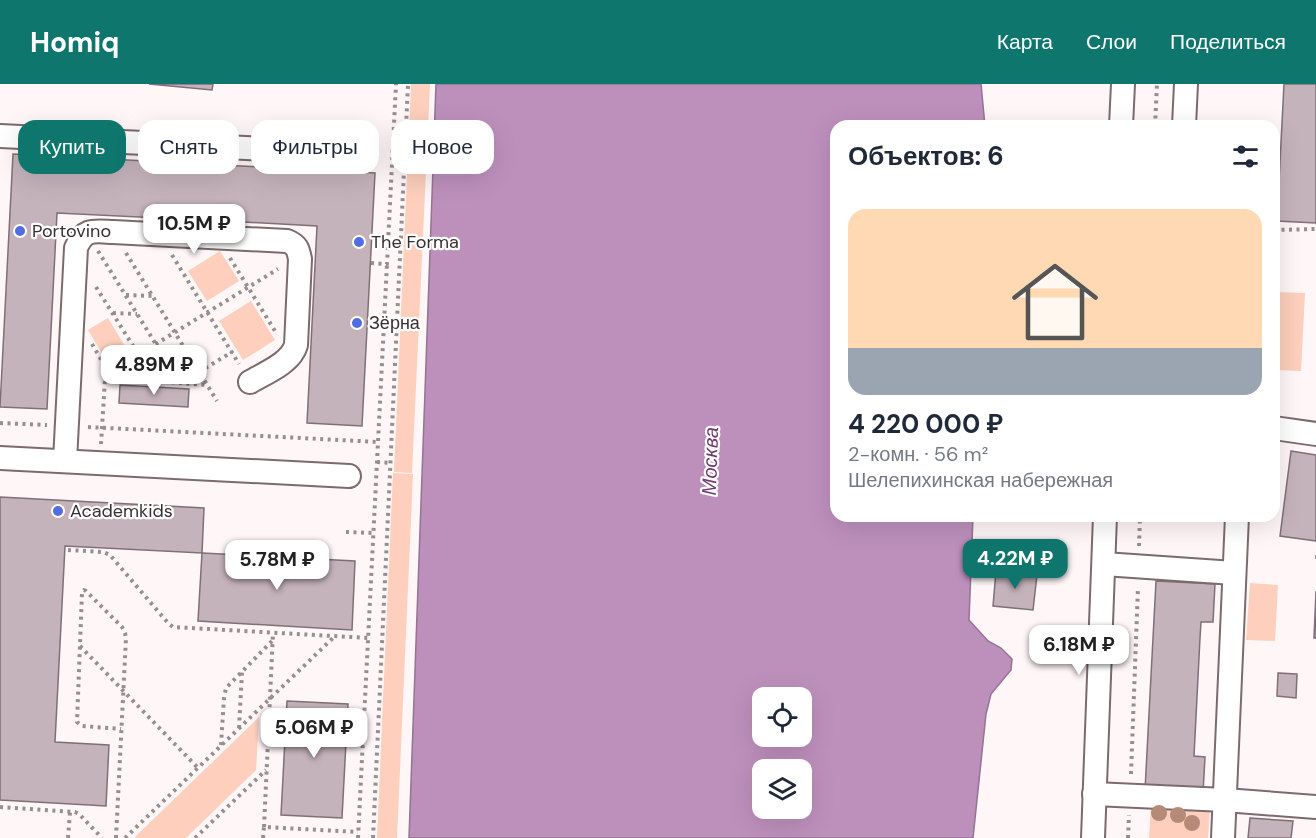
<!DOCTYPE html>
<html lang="ru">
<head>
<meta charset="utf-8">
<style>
  body { margin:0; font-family:"DM Sans",sans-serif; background:#f6f6f7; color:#1f2937; height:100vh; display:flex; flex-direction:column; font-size:22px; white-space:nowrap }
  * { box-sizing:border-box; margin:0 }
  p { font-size:20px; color:#747a83 }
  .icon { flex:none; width:33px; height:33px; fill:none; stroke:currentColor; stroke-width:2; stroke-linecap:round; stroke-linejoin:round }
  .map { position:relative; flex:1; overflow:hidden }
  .details { position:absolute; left:830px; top:36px; width:450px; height:402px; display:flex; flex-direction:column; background:#fff; border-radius:18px; box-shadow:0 6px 24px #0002 }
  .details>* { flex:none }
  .banner { position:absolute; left:18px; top:36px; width:570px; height:54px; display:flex; gap:12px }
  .controls { position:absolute; left:752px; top:603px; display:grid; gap:12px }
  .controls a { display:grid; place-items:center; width:60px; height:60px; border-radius:12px; background:#fff; box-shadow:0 6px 24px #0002; font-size:30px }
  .price { position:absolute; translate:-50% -51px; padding:0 14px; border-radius:12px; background:#fff; color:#222; font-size:20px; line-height:39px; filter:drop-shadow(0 2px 3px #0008) }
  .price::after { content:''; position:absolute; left:50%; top:36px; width:18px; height:14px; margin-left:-9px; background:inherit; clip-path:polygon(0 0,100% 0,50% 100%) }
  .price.on { background:#0f766e; color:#fff }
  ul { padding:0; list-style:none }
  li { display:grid; align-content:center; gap:12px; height:318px; padding:0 18px }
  li span { display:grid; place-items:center; height:186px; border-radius:18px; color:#555 }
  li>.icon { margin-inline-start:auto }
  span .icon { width:108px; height:108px; fill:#fffc; stroke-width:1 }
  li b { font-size:26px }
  h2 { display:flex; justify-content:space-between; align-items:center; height:72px; padding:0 18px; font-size:26px }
  .chip { padding:0 21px; border-radius:18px; background:#fff; box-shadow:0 6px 24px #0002; font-size:21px; line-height:54px }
  .chip.on { background:#0f766e; color:#fff }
  header { display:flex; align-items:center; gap:36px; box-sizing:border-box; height:84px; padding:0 30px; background:#0f766e; color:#fff }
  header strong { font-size:28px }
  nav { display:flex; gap:33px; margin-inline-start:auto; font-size:21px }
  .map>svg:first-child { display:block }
</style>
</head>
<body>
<header>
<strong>Homiq</strong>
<nav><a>Карта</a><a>Слои</a><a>Поделиться</a></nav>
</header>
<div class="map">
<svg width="1316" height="754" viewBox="0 0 1316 754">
  <rect width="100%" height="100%" fill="#fef6f7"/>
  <!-- green -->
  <g fill="#fdcfbc">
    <polygon points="411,0 430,0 412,389 394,388"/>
    <polygon points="220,167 239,197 207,217 188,187"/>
    <polygon points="1274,208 1305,209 1301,287 1274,286"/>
    <polygon points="251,217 275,256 243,276 219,237"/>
    <polygon points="108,234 126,264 106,276 88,246"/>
    <polygon points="393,389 413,390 397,754 377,754"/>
    <polygon points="1250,499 1278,501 1275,557 1246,556"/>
    <polygon points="259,633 256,686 186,754 135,754 136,752"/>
    <polygon points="1151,722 1210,725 1208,754 1149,754"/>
  </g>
  <!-- water -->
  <path fill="#bd90bc" stroke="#957392" stroke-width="1.5" fill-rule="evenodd" d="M 436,0 L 981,0 L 985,42 L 836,42 L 836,432 L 973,432 L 969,536 L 988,557 L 1001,564 L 1012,575 L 1011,586 L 991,610 L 986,630 L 973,754 L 409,754 ZM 762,614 L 801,614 L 801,652 L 762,652 ZM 762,686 L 801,686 L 801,724 L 762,724 Z"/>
  <!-- building -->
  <g fill="#c5b3bb" stroke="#806f77" stroke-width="1.5">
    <polygon points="149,0 213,0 212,6"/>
    <polygon points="1284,0 1316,0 1316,139 1277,137"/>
    <polygon points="13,70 375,89 362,342 307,339 317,142 243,138 57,129 47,325 0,323"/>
    <polygon points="120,301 189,305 188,323 119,319"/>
    <polygon points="1291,367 1316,371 1316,457 1280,452"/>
    <polygon points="0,413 204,424 202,469 65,462 55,658 109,661 106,722 0,716"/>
    <polygon points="202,469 355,477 352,546 198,537"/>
    <polygon points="996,487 1037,491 1033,526 993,522"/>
    <polygon points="1156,497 1215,500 1213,538 1201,538 1200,554 1194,672 1205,673 1203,709 1145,706"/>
    <polygon points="1316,507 1316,554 1314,554"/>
    <polygon points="1278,589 1297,590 1296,614 1277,612"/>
    <polygon points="287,617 348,620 342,734 281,731"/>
    <polygon points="1250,734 1293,737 1291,754 1248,754"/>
  </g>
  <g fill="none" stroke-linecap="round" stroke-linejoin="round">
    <!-- minor casing -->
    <g stroke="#7c6a6d" stroke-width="26">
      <g id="minor">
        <polyline points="1121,42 1123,0"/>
        <polyline points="1184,42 1186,0"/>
        <polyline points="0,52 366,70"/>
        <polyline points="1274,344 1316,350"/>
        <polyline points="0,374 349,392"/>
        <path d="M 65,377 L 76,164 C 84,144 94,147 113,148 L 287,157 C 297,161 298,165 300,175 L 296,261 C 291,279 265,289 250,298"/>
        <polyline points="1104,480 1234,489"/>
        <polyline points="1094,710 1225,716 1316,723"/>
        <polyline points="1093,754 1105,432"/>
        <polyline points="1223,754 1237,432"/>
      </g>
    </g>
    <!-- path -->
    <g stroke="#978e90" stroke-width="4" stroke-dasharray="3 4.5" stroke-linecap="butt">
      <polyline points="1155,42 1157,0"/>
      <polyline points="1274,146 1316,145"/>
      <polyline points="98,167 180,299"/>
      <polyline points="126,169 217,317"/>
      <polyline points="172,171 239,280"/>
      <polyline points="230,174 275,247"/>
      <polyline points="371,179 387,180 396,0"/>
      <polyline points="96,203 155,297 207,301"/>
      <polyline points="126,211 152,212"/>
      <polyline points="113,229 137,230"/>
      <polyline points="92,260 109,289"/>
      <polyline points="199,288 232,268"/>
      <polyline points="0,339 47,341"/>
      <polyline points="88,343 378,358"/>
      <polyline points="101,360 105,295 107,290 278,185"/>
      <polyline points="377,378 391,379"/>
      <polyline points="346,448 374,449"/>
      <polyline points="1139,462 1140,432"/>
      <polyline points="68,466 103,468 110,471 168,539 173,543 368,554"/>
      <polyline points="1315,473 1316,473"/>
      <polyline points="80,562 198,684"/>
      <polyline points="239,644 242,588"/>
      <polyline points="221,661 224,614 226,604 273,556"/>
      <polyline points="1131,690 1138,503"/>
      <polyline points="0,723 75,728 79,730 102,754"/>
      <polyline points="264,743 273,549"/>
      <polyline points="68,754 70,728"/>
      <polyline points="116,754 126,554 125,549 122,543 86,507 84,506 82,509 77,638 82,642 121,645"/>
      <polyline points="125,754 334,553"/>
      <polyline points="195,754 266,686"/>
      <polyline points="263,754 264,743 358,748"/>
      <polyline points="358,754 387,180"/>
      <polyline points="373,754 408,0"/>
      <polyline points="1128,754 1129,731"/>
    </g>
    <!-- minor -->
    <use href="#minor" stroke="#fff" stroke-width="22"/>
  </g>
  <!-- trees -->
  <g fill="#b58a76">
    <circle cx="1159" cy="729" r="8"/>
    <circle cx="1178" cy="731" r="8"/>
    <circle cx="1192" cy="739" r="8"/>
  </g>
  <!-- markers -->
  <g fill="#526ce1" stroke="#fff" stroke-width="2">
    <circle cx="20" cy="147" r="6"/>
    <circle cx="359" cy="158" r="6"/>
    <circle cx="357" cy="239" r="6"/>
    <circle cx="58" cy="427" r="6"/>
  </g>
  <g text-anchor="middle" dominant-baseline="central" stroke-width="4.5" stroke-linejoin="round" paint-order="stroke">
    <!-- poi labels -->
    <g font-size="18" fill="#382f31" stroke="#fff" text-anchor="start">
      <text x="32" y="147">Portovino</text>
      <text x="371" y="158">The Forma</text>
      <text x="369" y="239">Зёрна</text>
      <text x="70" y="427">Academkids</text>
    </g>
    <!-- water labels -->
    <g font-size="20" font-style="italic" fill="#70386f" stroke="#fff">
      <text transform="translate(710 377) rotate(-88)">Москва</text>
    </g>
  </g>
</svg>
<div class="controls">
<a><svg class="icon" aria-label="locate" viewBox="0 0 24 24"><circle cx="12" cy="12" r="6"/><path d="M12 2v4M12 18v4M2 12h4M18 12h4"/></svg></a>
<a><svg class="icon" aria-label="layers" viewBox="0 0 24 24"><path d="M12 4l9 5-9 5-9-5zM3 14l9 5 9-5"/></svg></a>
</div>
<b class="price" style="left:194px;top:171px">10.5M ₽</b>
<b class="price" style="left:154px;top:312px">4.89M ₽</b>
<b class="price on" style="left:1015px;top:506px">4.22M ₽</b>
<b class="price" style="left:277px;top:507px">5.78M ₽</b>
<b class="price" style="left:1079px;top:592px">6.18M ₽</b>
<b class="price" style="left:314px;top:675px">5.06M ₽</b>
<div class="banner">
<a class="chip on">Купить</a>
<a class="chip">Снять</a>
<a class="chip">Фильтры</a>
<a class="chip">Новое</a>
</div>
<section class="details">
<h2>Объектов: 6<svg class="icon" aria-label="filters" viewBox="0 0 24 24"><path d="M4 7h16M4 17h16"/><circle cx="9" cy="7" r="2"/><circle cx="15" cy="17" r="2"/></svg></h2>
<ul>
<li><span style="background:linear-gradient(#ffd9b3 75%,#9aa5b1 0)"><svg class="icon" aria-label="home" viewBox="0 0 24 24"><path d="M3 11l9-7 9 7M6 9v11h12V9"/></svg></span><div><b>4 220 000 ₽</b><p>2-комн. · 56 m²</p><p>Шелепихинская набережная</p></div></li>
</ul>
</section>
</div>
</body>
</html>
